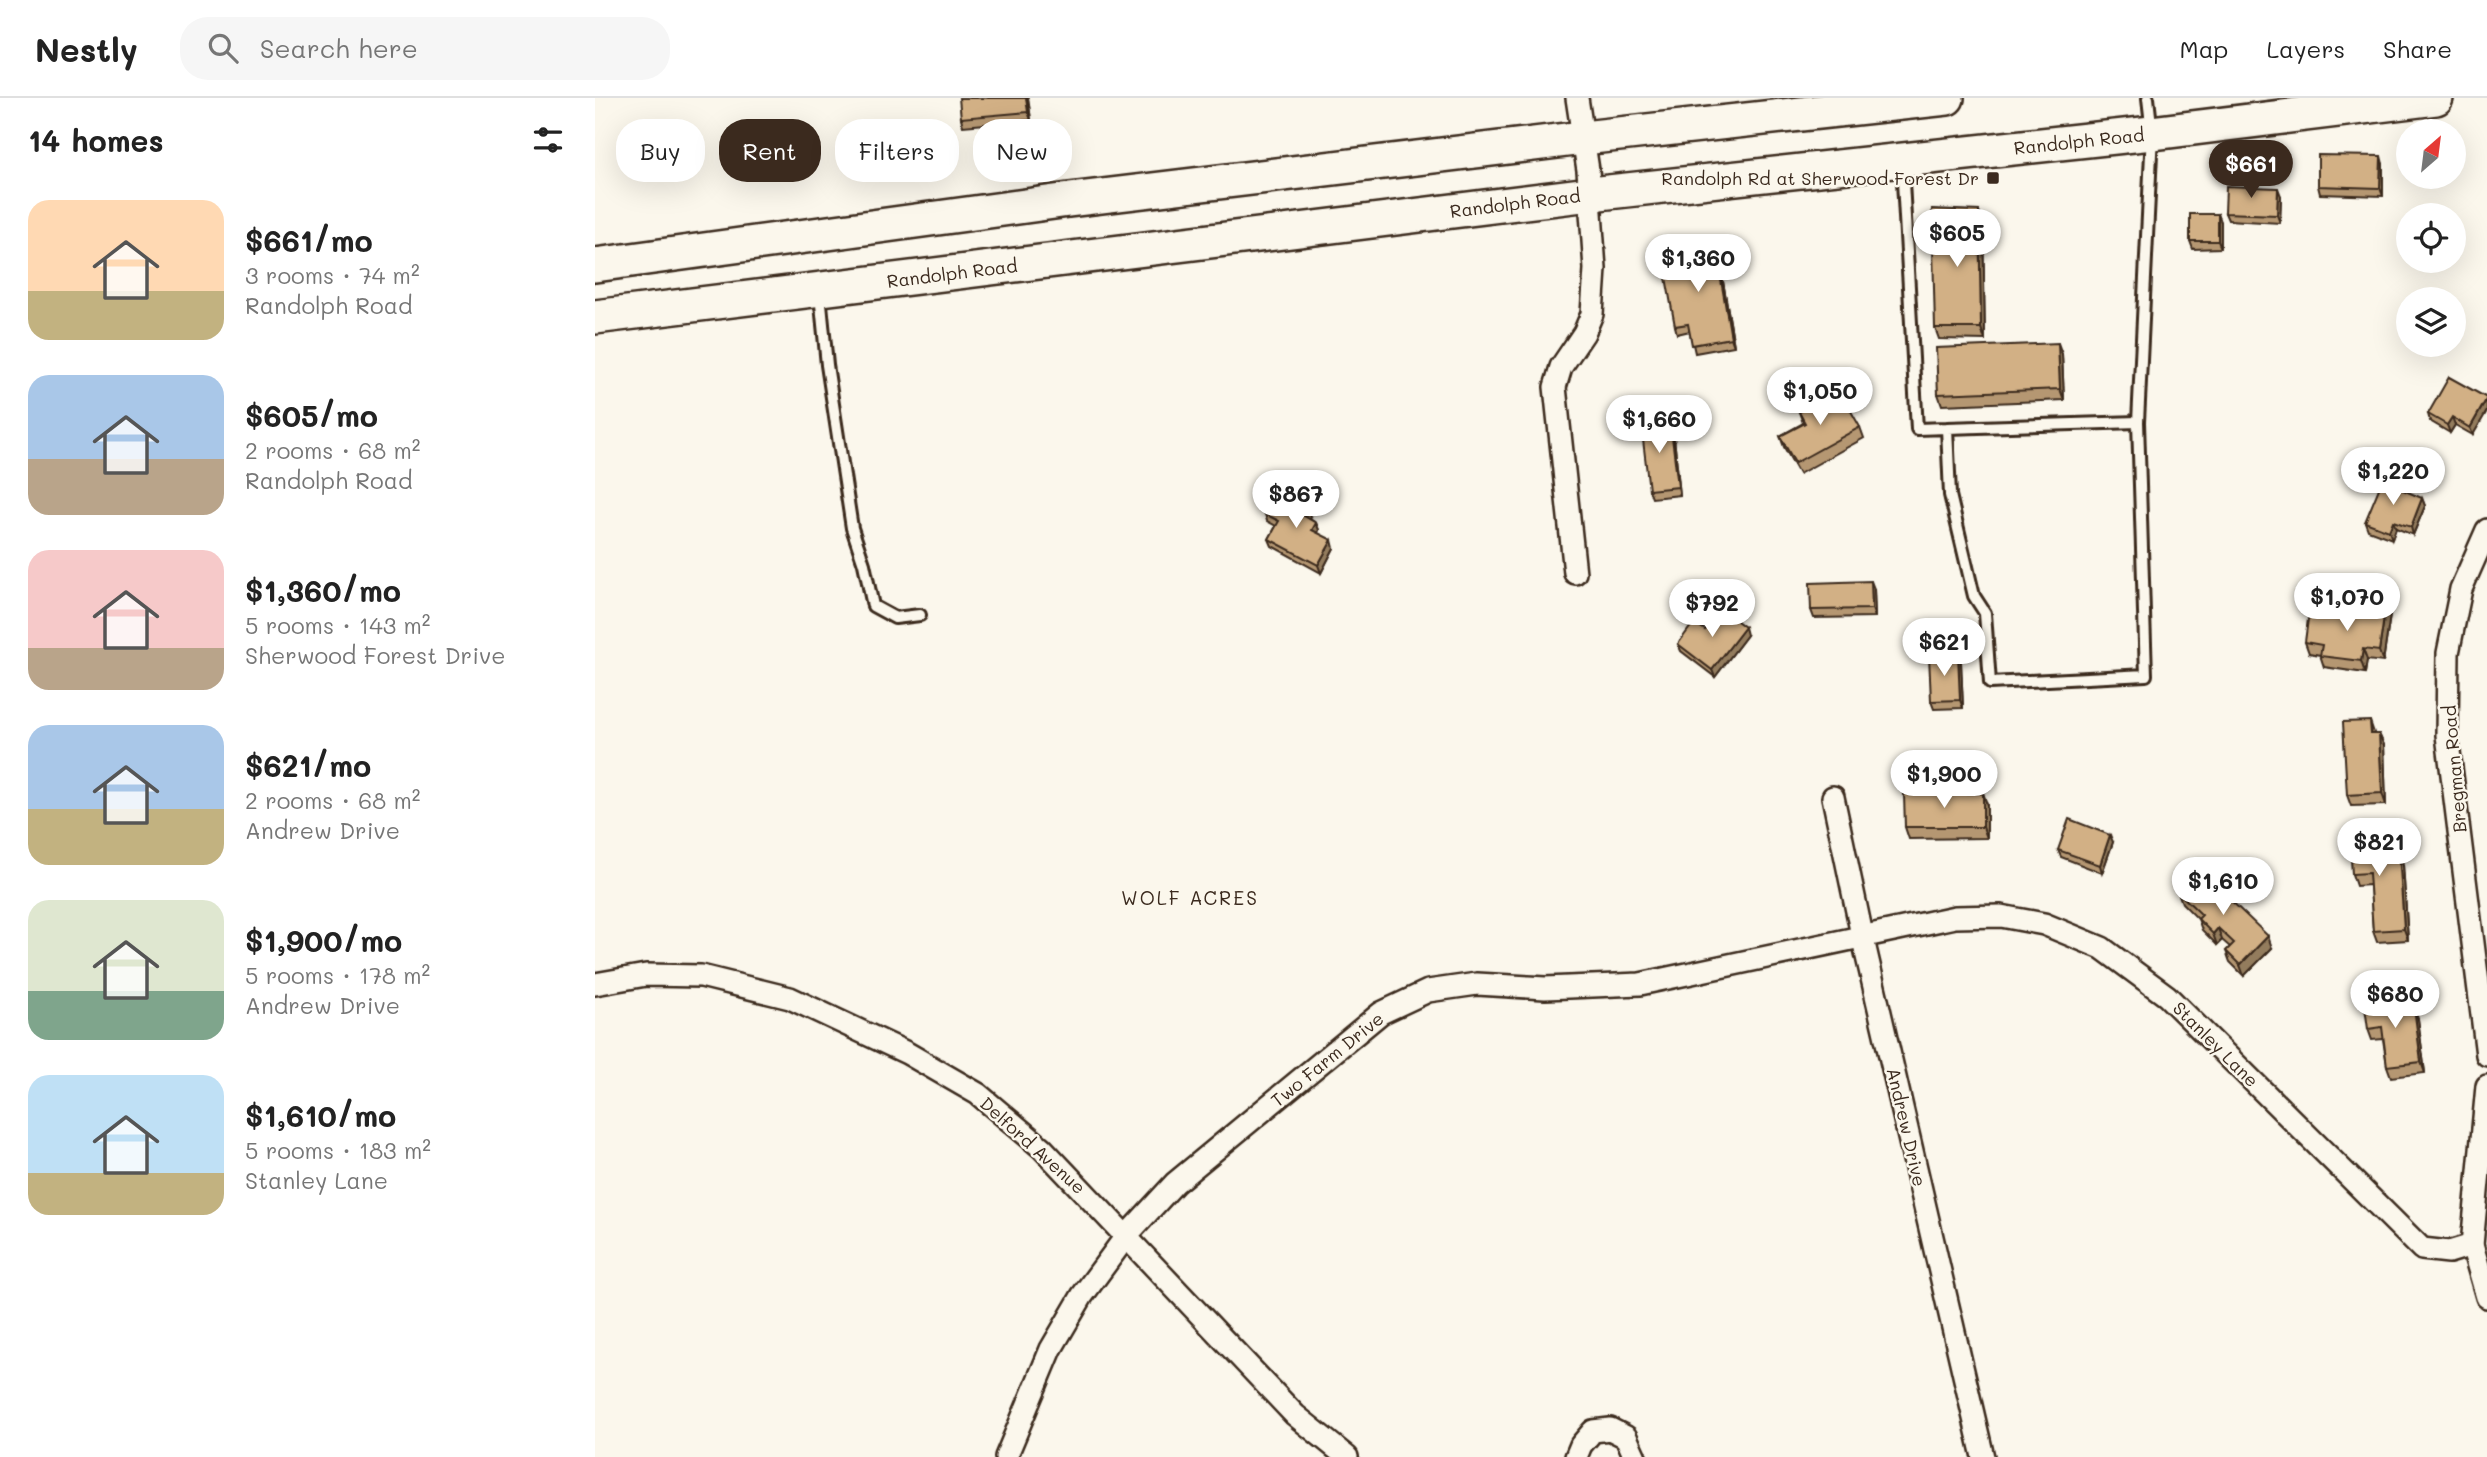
<!DOCTYPE html>
<html lang="en">
<head>
<meta charset="utf-8">
<style>
  body { margin:0; font-family:Mali,sans-serif; background:#f6f6f6; color:#222; height:100vh; display:flex; flex-direction:column; font-size:26px; white-space:nowrap }
  * { box-sizing:border-box; margin:0 }
  p { font-size:23px; color:#767676 }
  .icon { flex:none; width:38px; height:38px; fill:none; stroke:currentColor; stroke-width:2; stroke-linecap:round; stroke-linejoin:round }
  .map { position:relative; flex:1; overflow:hidden }
  .panel { display:flex; flex-direction:column; background:#fff; width:595px }
  .panel>* { flex:none }
  .guide { position:absolute; left:21px; top:21px; width:665px; height:63px; display:flex; gap:14px }
  .needle { width:46px; rotate:28deg }
  .controls { position:absolute; left:1801px; top:21px; display:grid; gap:14px }
  .controls a { display:grid; place-items:center; width:70px; height:70px; border-radius:50%; background:#fff; box-shadow:0 7px 28px #0002; font-size:35px }
  .price { position:absolute; translate:-50% -60px; padding:0 16px; border-radius:24px; background:#fff; color:#222; font-size:23px; line-height:46px; filter:drop-shadow(0 2px 4px #0008) }
  .price::after { content:''; position:absolute; left:50%; top:42px; width:21px; height:16px; margin-left:-10px; background:inherit; clip-path:polygon(0 0,100% 0,50% 100%) }
  .price.on { background:#3b2a1e; color:#fff }
  ul { padding:0; list-style:none }
  li { display:flex; align-items:center; gap:21px; height:175px; padding:0 28px }
  li span { display:grid; place-items:center; flex:none; width:196px; height:140px; border-radius:21px; color:#555 }
  li>.icon { margin-inline-start:auto }
  span .icon { width:84px; height:84px; fill:#fffc; stroke-width:1 }
  li b { font-size:30px }
  h2 { display:flex; justify-content:space-between; align-items:center; height:84px; padding:0 28px; font-size:30px }
  .chip { padding:0 24px; border-radius:28px; background:#fff; box-shadow:0 7px 28px #0002; font-size:24px; line-height:63px }
  .chip.on { background:#3b2a1e; color:#fff }
  header { display:flex; align-items:center; gap:42px; box-sizing:border-box; height:98px; padding:0 35px; background:#fff; border-bottom:2px solid #e0e0e0 }
  header strong { font-size:33px }
  nav { display:flex; gap:38px; margin-inline-start:auto; font-size:24px }
  .search { width:490px; height:63px; background:#f6f6f6; display:flex; align-items:center; gap:18px; box-sizing:border-box; padding:0 24px; border-radius:28px; color:#767676; font-size:26px }
  main { display:flex; flex:1; min-height:0 }
  .map>svg:first-child { display:block }
</style>
</head>
<body>
<header>
<strong>Nestly</strong>
<div class="search"><svg class="icon" aria-label="search" viewBox="0 0 24 24"><circle cx="10" cy="10" r="6"/><path d="M15 15l6 6"/></svg>Search here</div>
<nav><a>Map</a><a>Layers</a><a>Share</a></nav>
</header>
<main>
<section class="panel">
<h2>14 homes<svg class="icon" aria-label="filters" viewBox="0 0 24 24"><path d="M4 7h16M4 17h16"/><circle cx="9" cy="7" r="2"/><circle cx="15" cy="17" r="2"/></svg></h2>
<ul>
<li><span style="background:linear-gradient(#ffd9b3 65%,#c2b280 0)"><svg class="icon" aria-label="home" viewBox="0 0 24 24"><path d="M3 11l9-7 9 7M6 9v11h12V9"/></svg></span><div><b>$661/mo</b><p>3 rooms · 74 m²</p><p>Randolph Road</p></div></li>
<li><span style="background:linear-gradient(#a9c7e8 60%,#b9a48a 0)"><svg class="icon" aria-label="home" viewBox="0 0 24 24"><path d="M3 11l9-7 9 7M6 9v11h12V9"/></svg></span><div><b>$605/mo</b><p>2 rooms · 68 m²</p><p>Randolph Road</p></div></li>
<li><span style="background:linear-gradient(#f6c9c9 70%,#b9a48a 0)"><svg class="icon" aria-label="home" viewBox="0 0 24 24"><path d="M3 11l9-7 9 7M6 9v11h12V9"/></svg></span><div><b>$1,360/mo</b><p>5 rooms · 143 m²</p><p>Sherwood Forest Drive</p></div></li>
<li><span style="background:linear-gradient(#a9c7e8 60%,#c2b280 0)"><svg class="icon" aria-label="home" viewBox="0 0 24 24"><path d="M3 11l9-7 9 7M6 9v11h12V9"/></svg></span><div><b>$621/mo</b><p>2 rooms · 68 m²</p><p>Andrew Drive</p></div></li>
<li><span style="background:linear-gradient(#dfe7d0 65%,#7fa58c 0)"><svg class="icon" aria-label="home" viewBox="0 0 24 24"><path d="M3 11l9-7 9 7M6 9v11h12V9"/></svg></span><div><b>$1,900/mo</b><p>5 rooms · 178 m²</p><p>Andrew Drive</p></div></li>
<li><span style="background:linear-gradient(#bfe0f5 70%,#c2b280 0)"><svg class="icon" aria-label="home" viewBox="0 0 24 24"><path d="M3 11l9-7 9 7M6 9v11h12V9"/></svg></span><div><b>$1,610/mo</b><p>5 rooms · 183 m²</p><p>Stanley Lane</p></div></li>
</ul>
</section>
<div class="map">
<svg width="1892" height="1359" viewBox="0 0 1892 1359">
  <rect width="100%" height="100%" fill="#fbf7ec"/>
  <filter id="ink" filterUnits="userSpaceOnUse"><feTurbulence type="fractalNoise" baseFrequency=".0143" numOctaves="2"/><feDisplacementMap in="SourceGraphic" scale="14" xChannelSelector="R" yChannelSelector="G"/><feConvolveMatrix kernelMatrix="1 2 1 2 8 2 1 2 1" color-interpolation-filters="sRGB"/></filter>
  <g filter="url(#ink)">
    <g fill="none" stroke-linecap="round" stroke-linejoin="round">
      <!-- service casing -->
      <g stroke="#3b2a1e" stroke-width="16">
        <g id="service">
          <polyline points="1307,66 1322,331 1352,330 1543,324 1551,577 1395,585 1390,515 1379,498 1355,397 1352,330"/>
          <polyline points="225,196 232,267 257,430 269,466 278,508 300,520 325,517"/>
          <polyline points="1543,324 1557,35 1553,0"/>
        </g>
      </g>
      <!-- minor casing -->
      <g stroke="#3b2a1e" stroke-width="26">
        <g id="minor">
          <polyline points="1892,432 1866,491 1853,555 1852,637 1892,957"/>
          <polyline points="980,475 960,289 966,269 989,235 997,216 1000,171 993,72 982,0"/>
          <polyline points="1238,699 1267,837 1388,1359"/>
          <polyline points="0,886 51,877 106,878 195,900 312,955 383,996 447,1050 700,1317 752,1359"/>
          <polyline points="1892,988 1877,1147 1892,1199"/>
          <polyline points="411,1359 456,1251 487,1198 532,1137 580,1085 786,915 833,893 882,886 950,890 1045,886 1360,819 1406,818 1449,826 1507,850 1572,898 1827,1151 1854,1154 1877,1147"/>
          <polyline points="981,1359 986,1347 998,1333 1015,1331 1031,1339 1040,1359"/>
        </g>
      </g>
      <!-- primary casing -->
      <g stroke="#3b2a1e" stroke-width="38">
        <g id="primary">
          <polyline points="0,167 474,102 988,40 1352,0"/>
          <polyline points="0,219 995,96 1557,35 1841,0"/>
        </g>
      </g>
      <!-- service -->
      <use href="#service" stroke="#fbf7ec" stroke-width="10"/>
      <!-- minor -->
      <use href="#minor" stroke="#fbf7ec" stroke-width="21"/>
      <!-- primary -->
      <use href="#primary" stroke="#fbf7ec" stroke-width="33"/>
    </g>
    <!-- wall -->
    <g fill="#b59772" stroke="#3b2a1e" stroke-width="2">
      <polygon points="433,0 436,22 368,28 366,20"/>
      <polygon points="1788,66 1788,98 1725,96 1723,88"/>
      <polygon points="1686,98 1685,125 1633,122 1630,115"/>
      <polygon points="1623,116 1626,124 1626,150 1598,151 1595,143"/>
      <polygon points="1388,124 1390,242 1344,241 1340,230"/>
      <polygon points="1123,154 1139,248 1100,255 1095,233 1082,236 1080,228"/>
      <polygon points="1467,256 1469,302 1347,307 1343,296"/>
      <polygon points="1892,300 1878,337 1860,327 1855,335 1835,323 1833,316"/>
      <polygon points="1204,314 1265,329 1269,340 1204,376 1189,349 1185,338 1208,325"/>
      <polygon points="1075,322 1078,330 1085,397 1057,400 1054,392"/>
      <polygon points="1827,400 1830,408 1818,437 1801,430 1797,441 1773,432 1770,424"/>
      <polygon points="670,416 716,419 715,421 721,425 724,432 723,435 739,450 726,475 677,448 674,441 681,428 672,423"/>
      <polygon points="1279,491 1280,519 1219,520 1216,512"/>
      <polygon points="1795,517 1788,564 1772,562 1770,575 1729,569 1725,557 1714,555 1710,544 1744,518 1773,518"/>
      <polygon points="1110,532 1152,537 1120,579 1086,553 1083,546"/>
      <polygon points="1363,556 1366,564 1368,610 1339,611 1336,603"/>
      <polygon points="1779,635 1779,636 1784,636 1789,647 1791,707 1756,708 1752,697"/>
      <polygon points="1388,695 1392,707 1392,740 1314,741 1310,729"/>
      <polygon points="1784,729 1788,740 1790,757 1804,755 1808,767 1813,842 1782,844 1778,833 1775,787 1761,788 1757,776"/>
      <polygon points="1518,744 1507,775 1466,759 1463,752"/>
      <polygon points="1583,794 1677,850 1649,878 1635,864 1631,853 1635,849 1627,842 1622,847 1607,832 1603,821 1587,805"/>
      <polygon points="1807,909 1807,911 1823,921 1830,975 1796,979 1792,968 1788,941 1777,942 1773,931"/>
    </g>
    <!-- shaded-wall -->
    <g fill="#937b5d" stroke="#3b2a1e" stroke-width="2">
      <polygon points="431,0 433,0 436,22 433,14"/>
      <polygon points="1786,58 1788,66 1788,98 1785,90"/>
      <polygon points="1683,90 1686,98 1685,125 1682,117"/>
      <polygon points="1384,113 1388,124 1390,242 1386,230"/>
      <polygon points="1623,116 1626,124 1626,150 1623,143"/>
      <polygon points="1120,147 1123,154 1139,248 1136,240"/>
      <polygon points="1463,245 1467,256 1469,302 1465,291"/>
      <polygon points="1892,301 1892,313 1878,337 1875,330"/>
      <polygon points="1857,319 1860,327 1855,335 1852,327"/>
      <polygon points="1075,322 1078,330 1085,397 1083,389"/>
      <polygon points="1827,400 1830,408 1818,437 1816,429"/>
      <polygon points="713,411 716,419 712,426 709,418"/>
      <polygon points="1798,423 1801,430 1797,441 1794,433"/>
      <polygon points="721,425 724,432 720,439 717,432"/>
      <polygon points="737,442 739,450 726,475 723,467"/>
      <polygon points="1276,483 1279,491 1280,519 1277,511"/>
      <polygon points="1791,506 1795,517 1788,564 1784,553"/>
      <polygon points="1150,529 1152,537 1120,579 1117,572"/>
      <polygon points="1768,551 1772,562 1770,575 1766,563"/>
      <polygon points="1363,556 1366,564 1368,610 1365,602"/>
      <polygon points="1775,623 1779,635 1780,648 1776,636"/>
      <polygon points="1784,636 1789,647 1791,707 1787,695"/>
      <polygon points="1388,695 1392,707 1392,740 1388,729"/>
      <polygon points="1784,729 1788,740 1790,768 1786,757"/>
      <polygon points="1515,737 1518,744 1507,775 1505,767"/>
      <polygon points="1804,755 1808,767 1813,842 1809,831"/>
      <polygon points="1623,830 1627,842 1622,847 1618,836"/>
      <polygon points="1673,838 1677,850 1649,878 1645,867"/>
      <polygon points="1819,909 1823,921 1830,975 1826,964"/>
    </g>
    <!-- building -->
    <g fill="#d2b085" stroke="#3b2a1e" stroke-width="2">
      <polygon points="364,0 431,0 433,14 366,20"/>
      <polygon points="1723,57 1786,58 1785,90 1723,88"/>
      <polygon points="1631,88 1683,90 1682,117 1630,115"/>
      <polygon points="1337,111 1384,113 1386,230 1340,230"/>
      <rect x="1595" y="116" width="28" height="27"/>
      <polygon points="1120,147 1136,240 1097,247 1093,226 1080,228 1070,174 1074,155"/>
      <polygon points="1463,245 1465,291 1343,296 1341,250"/>
      <polygon points="1854,279 1892,300 1875,330 1857,319 1852,327 1833,316"/>
      <polygon points="1244,292 1265,329 1200,365 1185,338 1210,325 1204,314"/>
      <polygon points="1075,322 1083,389 1054,392 1046,325"/>
      <polygon points="1787,383 1827,400 1816,429 1798,423 1794,433 1770,424"/>
      <polygon points="681,394 713,411 709,418 721,425 717,432 737,442 723,467 674,441 684,423 670,416"/>
      <polygon points="1276,483 1277,511 1216,512 1215,485"/>
      <polygon points="1775,504 1791,506 1784,553 1768,551 1766,563 1725,558 1727,547 1710,544 1714,513 1744,518 1745,514 1773,518"/>
      <polygon points="1126,511 1150,529 1117,572 1083,546 1099,524 1110,532"/>
      <polygon points="1363,556 1365,602 1336,603 1334,557"/>
      <polygon points="1775,623 1776,636 1784,636 1787,695 1752,697 1748,624"/>
      <polygon points="1388,695 1388,729 1310,729 1309,696"/>
      <polygon points="1474,721 1515,737 1505,767 1463,752"/>
      <polygon points="1784,729 1786,757 1804,755 1809,831 1778,833 1774,775 1757,776 1754,731"/>
      <polygon points="1604,772 1673,838 1645,867 1631,853 1639,845 1623,830 1618,836 1603,821 1607,817 1583,794"/>
      <polygon points="1803,898 1804,911 1819,909 1826,964 1792,968 1787,929 1773,931 1769,902"/>
    </g>
  </g>
  <!-- markers -->
  <rect fill="#3b2a1e" stroke="#fbf7ec" stroke-width="2.5" x="1391" y="73" width="14" height="14" rx="3.5"/>
  <g text-anchor="middle" dominant-baseline="central" stroke-width="5" stroke-linejoin="round" paint-order="stroke">
    <!-- street labels -->
    <g font-size="18" fill="#3b2a1e" stroke="#fbf7ec">
      <text transform="translate(1484 43) rotate(-6)">Randolph Road</text>
      <text transform="translate(920 105) rotate(-7)">Randolph Road</text>
      <text transform="translate(357 175) rotate(-7)">Randolph Road</text>
      <text transform="translate(1859 671) rotate(-95)">Bregman Road</text>
      <text transform="translate(1621 946) rotate(45)">Stanley Lane</text>
      <text transform="translate(732 961) rotate(-39)">Two Farm Drive</text>
      <text transform="translate(1312 1029) rotate(77)">Andrew Drive</text>
      <text transform="translate(438 1047) rotate(42)">Delford Avenue</text>
    </g>
    <!-- poi labels -->
    <g font-size="18" fill="#3b2a1e" stroke="#fbf7ec" text-anchor="end">
      <text x="1384" y="80">Randolph Rd at Sherwood Forest Dr</text>
    </g>
    <!-- neighbourhood labels -->
    <g font-size="19" letter-spacing="2" fill="#3b2a1e" stroke="#fbf7ec">
      <text x="595" y="799">WOLF ACRES</text>
    </g>
  </g>
</svg>
<div class="controls">
<a><svg class="needle" viewBox="-14 -14 28 28"><path d="M0-13l5 13h-10z" fill="#e53935"/><path d="M0 13l5-13h-10z" fill="#767676"/></svg></a>
<a><svg class="icon" aria-label="locate" viewBox="0 0 24 24"><circle cx="12" cy="12" r="6"/><path d="M12 2v4M12 18v4M2 12h4M18 12h4"/></svg></a>
<a><svg class="icon" aria-label="layers" viewBox="0 0 24 24"><path d="M12 4l9 5-9 5-9-5zM3 14l9 5 9-5"/></svg></a>
</div>
<b class="price on" style="left:1656px;top:102px">$661</b>
<b class="price" style="left:1362px;top:171px">$605</b>
<b class="price" style="left:1103px;top:196px">$1,360</b>
<b class="price" style="left:1225px;top:329px">$1,050</b>
<b class="price" style="left:1064px;top:357px">$1,660</b>
<b class="price" style="left:1798px;top:409px">$1,220</b>
<b class="price" style="left:701px;top:432px">$867</b>
<b class="price" style="left:1752px;top:535px">$1,070</b>
<b class="price" style="left:1117px;top:541px">$792</b>
<b class="price" style="left:1349px;top:580px">$621</b>
<b class="price" style="left:1349px;top:712px">$1,900</b>
<b class="price" style="left:1784px;top:780px">$821</b>
<b class="price" style="left:1628px;top:819px">$1,610</b>
<b class="price" style="left:1800px;top:932px">$680</b>
<div class="guide">
<a class="chip">Buy</a>
<a class="chip on">Rent</a>
<a class="chip">Filters</a>
<a class="chip">New</a>
</div>
</div>
</main>
</body>
</html>
